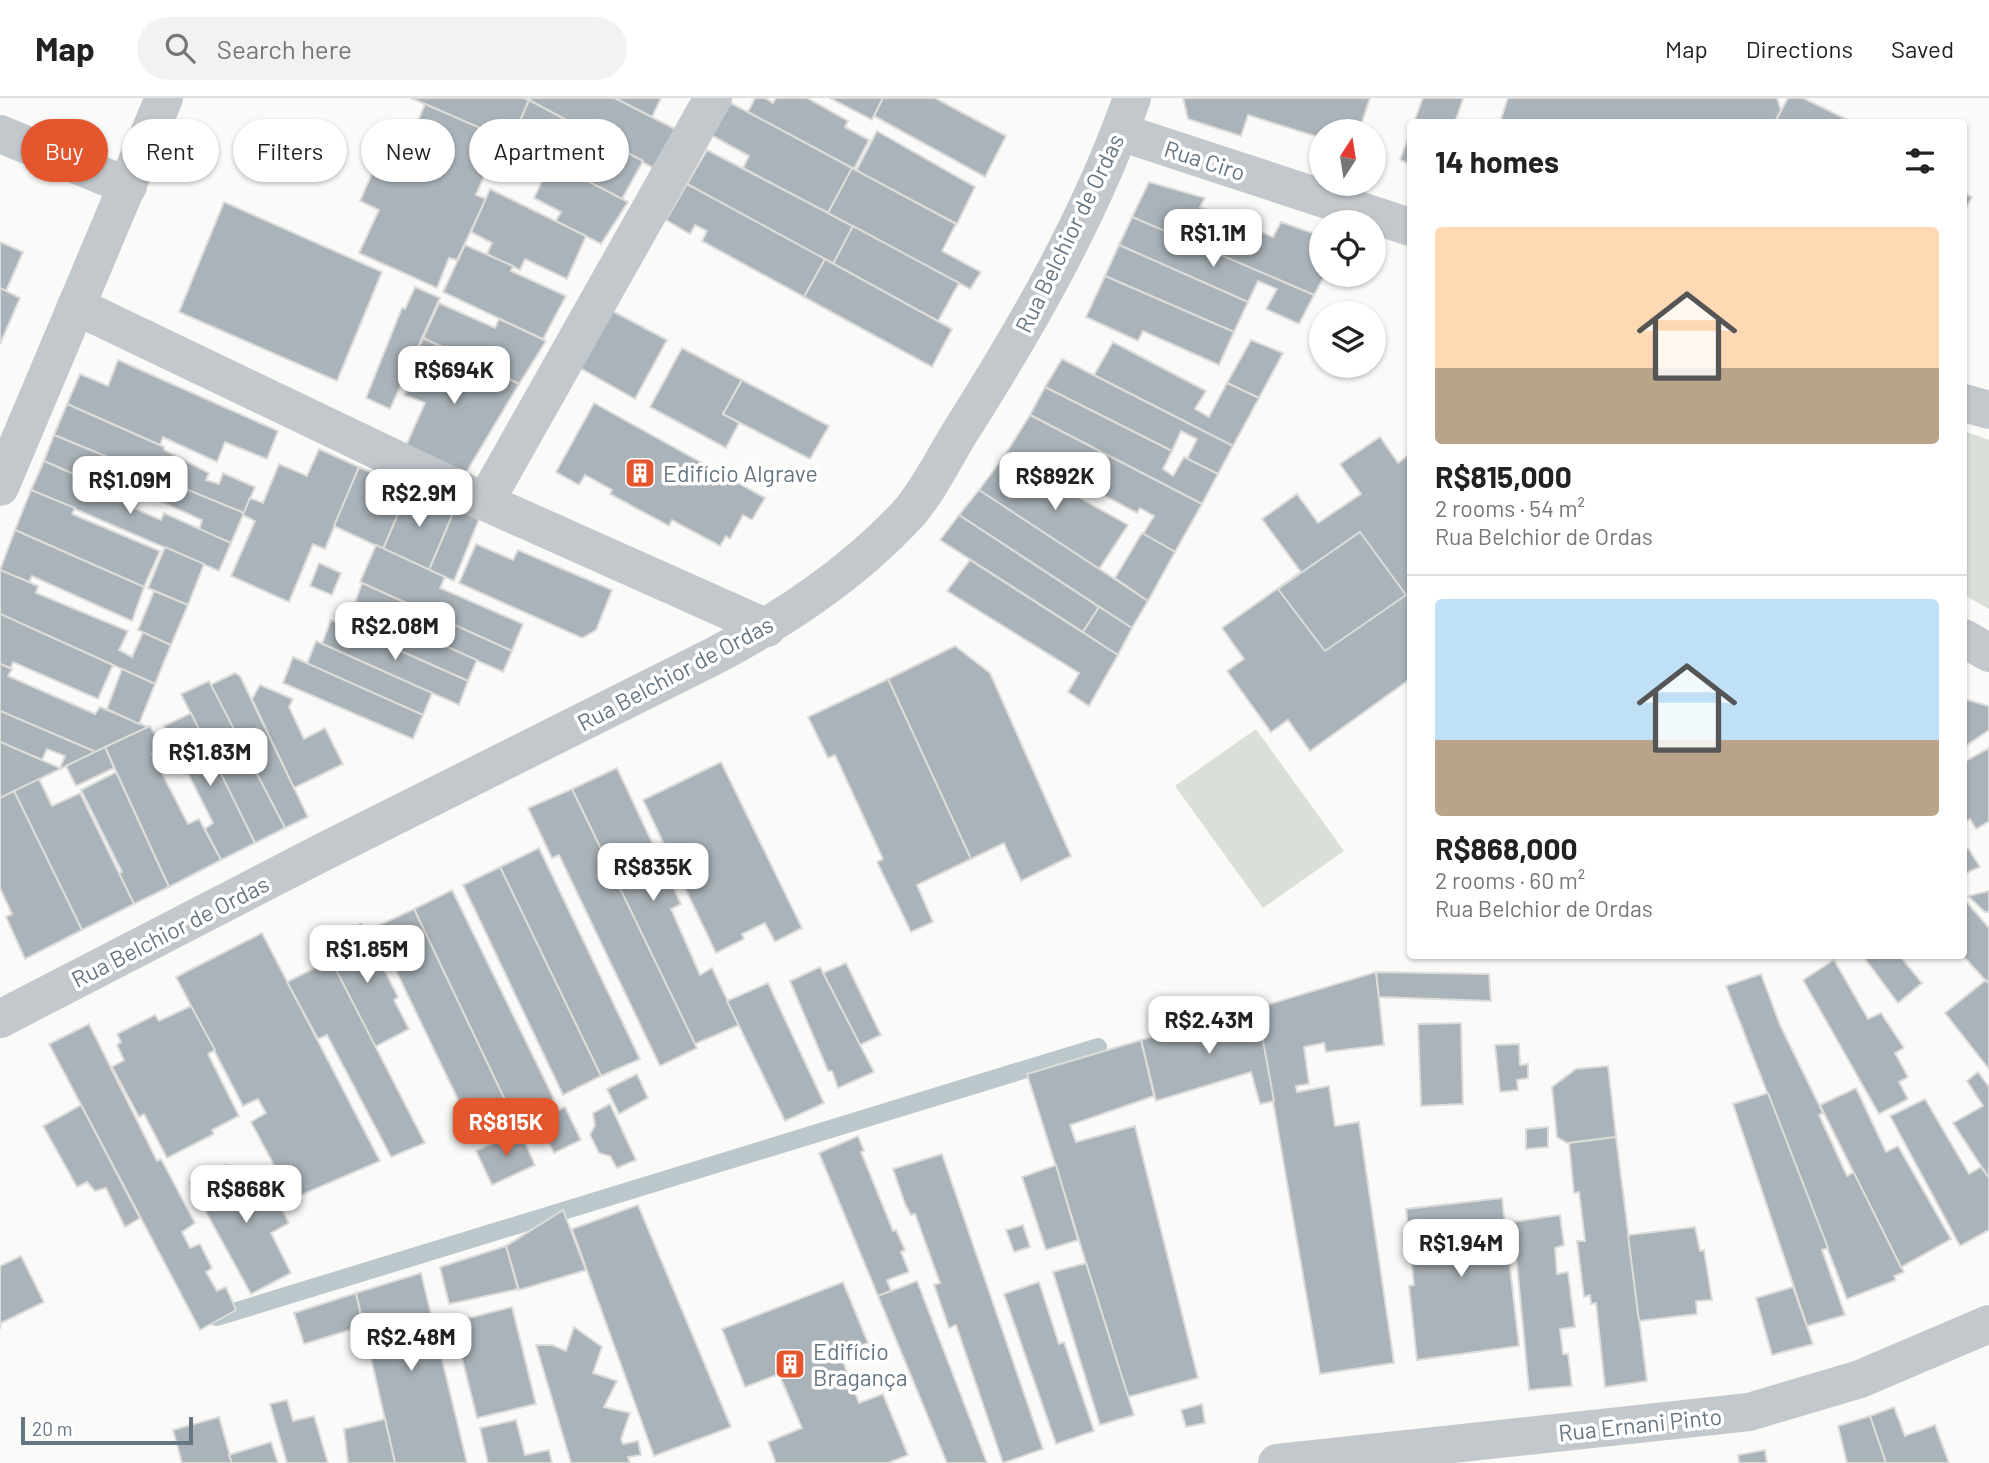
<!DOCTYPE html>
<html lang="en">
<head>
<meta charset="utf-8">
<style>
  body { margin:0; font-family:Barlow,sans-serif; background:#f2f2f2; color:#222; height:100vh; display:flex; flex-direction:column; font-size:26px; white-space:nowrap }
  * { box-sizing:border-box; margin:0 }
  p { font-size:23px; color:#767676 }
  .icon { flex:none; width:38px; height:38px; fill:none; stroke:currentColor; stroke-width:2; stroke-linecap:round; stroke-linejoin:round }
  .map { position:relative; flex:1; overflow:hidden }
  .side { position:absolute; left:1407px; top:21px; width:560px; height:840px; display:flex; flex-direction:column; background:#fff; border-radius:7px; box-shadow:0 2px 5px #0004 }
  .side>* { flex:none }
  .hud { position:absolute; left:21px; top:21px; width:665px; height:63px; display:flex; gap:14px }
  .needle { width:46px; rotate:12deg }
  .fabs { position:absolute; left:1309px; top:21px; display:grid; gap:14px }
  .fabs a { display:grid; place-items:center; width:77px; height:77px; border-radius:50%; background:#fff; box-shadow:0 2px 5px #0004; font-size:35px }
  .scale { position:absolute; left:21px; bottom:18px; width:172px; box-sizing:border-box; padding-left:7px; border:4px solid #657683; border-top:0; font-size:19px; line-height:24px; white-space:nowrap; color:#657683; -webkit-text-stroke:5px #fff; paint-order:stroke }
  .price { position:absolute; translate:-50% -60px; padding:0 16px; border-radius:14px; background:#fff; color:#222; font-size:23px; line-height:46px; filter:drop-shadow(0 2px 4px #0008) }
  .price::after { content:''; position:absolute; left:50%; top:42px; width:21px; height:16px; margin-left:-10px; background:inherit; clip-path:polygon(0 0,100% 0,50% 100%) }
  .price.current { background:#e4572e; color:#fff }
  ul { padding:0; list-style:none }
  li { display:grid; align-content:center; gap:14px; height:371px; padding:0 28px }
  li+li { border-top:2px solid #e0e0e0 }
  li span { display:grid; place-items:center; height:217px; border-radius:7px; color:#555 }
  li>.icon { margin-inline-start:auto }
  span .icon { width:126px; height:126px; fill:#fffc; stroke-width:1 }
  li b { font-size:30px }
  h2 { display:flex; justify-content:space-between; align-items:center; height:84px; padding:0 28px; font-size:30px }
  .chip { padding:0 24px; border-radius:32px; background:#fff; box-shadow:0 2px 5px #0004; font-size:24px; line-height:63px }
  .chip.current { background:#e4572e; color:#fff }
  header { display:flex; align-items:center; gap:42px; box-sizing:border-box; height:98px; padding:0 35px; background:#fff; border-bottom:2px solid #e0e0e0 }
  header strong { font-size:33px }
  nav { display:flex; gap:38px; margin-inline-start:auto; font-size:24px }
  .search { width:490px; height:63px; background:#f2f2f2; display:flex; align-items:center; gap:18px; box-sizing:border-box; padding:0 24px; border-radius:38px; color:#767676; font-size:26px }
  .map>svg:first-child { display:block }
</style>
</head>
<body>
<header>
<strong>Map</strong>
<div class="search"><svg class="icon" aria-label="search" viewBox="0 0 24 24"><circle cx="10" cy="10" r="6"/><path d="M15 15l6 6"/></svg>Search here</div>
<nav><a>Map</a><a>Directions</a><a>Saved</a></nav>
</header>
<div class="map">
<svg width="1989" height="1365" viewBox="0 0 1989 1365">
  <rect width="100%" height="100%" fill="#fafaf8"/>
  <!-- green -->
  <g fill="#dadfd7">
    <polygon points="1964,333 1989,342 1989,511 1964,497"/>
    <polygon points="1256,631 1344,753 1263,810 1175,688"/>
  </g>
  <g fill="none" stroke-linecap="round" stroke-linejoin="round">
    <!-- stream -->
    <polyline stroke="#bbc7cb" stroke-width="18" points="217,1219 1098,949"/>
  </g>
  <!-- building -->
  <g fill="#aab3b9" stroke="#dcdcda" stroke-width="2">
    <polygon points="411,0 523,0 529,2 511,44"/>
    <polygon points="531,0 615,0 677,32 655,71 530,3"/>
    <polygon points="615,0 661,0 652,19"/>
    <polygon points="755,0 765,0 773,5 776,0 807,0 848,23 845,29 869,42 854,71 748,14"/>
    <polygon points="830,0 883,0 872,22"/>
    <polygon points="935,0 1006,38 985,79 874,18 883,0"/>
    <polygon points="1183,0 1370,0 1359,33 1321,33 1321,40 1248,17 1241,38 1188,21"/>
    <polygon points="1423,0 1462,0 1463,1 1455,24 1414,24"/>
    <polygon points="1508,0 1777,0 1781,12 1775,24 1500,24"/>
    <polygon points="1788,0 1803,0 1848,22 1775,24"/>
    <polygon points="529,2 643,63 622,101 511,44"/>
    <polygon points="729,4 852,70 828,115 743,70 749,58 711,37"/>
    <polygon points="425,6 501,39 476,97 486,101 457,162 449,160 437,190 359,155 379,112 360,103 385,45 405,54"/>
    <polygon points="877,33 975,89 957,126 856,73"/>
    <polygon points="1410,35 1410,66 1400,62"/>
    <polygon points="707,52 853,128 833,166 687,86"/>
    <polygon points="551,64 628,104 601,146 556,123 561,114 534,100"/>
    <polygon points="852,70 956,126 942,153 981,174 970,191 828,115"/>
    <polygon points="1149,84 1205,100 1200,109 1273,139 1281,124 1321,138 1321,177 1325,177 1314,197 1132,119"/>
    <polygon points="687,86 825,161 804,199 702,143 707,133 695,127 690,136 666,122"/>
    <polygon points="490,91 586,138 567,181 525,161 520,172 487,156 492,145 471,134"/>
    <polygon points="1964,95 1972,99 1964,114"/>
    <polygon points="224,104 382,174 337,283 179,214"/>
    <polygon points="1132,119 1314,197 1299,226 1266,211 1277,191 1258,183 1248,204 1119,147"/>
    <polygon points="853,128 959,185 938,223 833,166"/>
    <polygon points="0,144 23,154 6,193 0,190"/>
    <polygon points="465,147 513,168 511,173 566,198 543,241 443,194"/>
    <polygon points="1119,147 1248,204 1234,234 1105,178"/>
    <polygon points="825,161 952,231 932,269 804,199"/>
    <polygon points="1105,178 1234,234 1219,267 1143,233 1138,243 1086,219"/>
    <polygon points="415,189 440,200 390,311 366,300 402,210 405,211"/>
    <polygon points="0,190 20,200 0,246"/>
    <polygon points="439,205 495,230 499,221 546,243 519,286 423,240"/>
    <polygon points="605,209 667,242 635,301 573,266"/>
    <polygon points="423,240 519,286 464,378 405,350 425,305 405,297 416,274 408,272"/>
    <polygon points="1251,242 1283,255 1259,300 1227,285"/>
    <polygon points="1113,244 1206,293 1195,311 1209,319 1227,285 1259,300 1233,348 1094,277"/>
    <polygon points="682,250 742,282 723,316 739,325 726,350 650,309"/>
    <polygon points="1062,261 1233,348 1218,376 1187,361 1197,341 1181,333 1172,353 1045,289"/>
    <polygon points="118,262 278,333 267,361 225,344 217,364 163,339 160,347 67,306 80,276 108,288"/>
    <polygon points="742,282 829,328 810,361 723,316"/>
    <polygon points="1045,289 1172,353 1163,371 1173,378 1184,359 1218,376 1202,406 1030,317"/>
    <polygon points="594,305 765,400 752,422 743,417 730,441 726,438 720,448 672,422 669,428 610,396 612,392 585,377 579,387 556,374"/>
    <polygon points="67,306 164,349 164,352 209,375 206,382 219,386 223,375 255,389 244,415 54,337"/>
    <polygon points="1030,317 1202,406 1175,454 1143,436 1154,418 1140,410 1137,415 1051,369 1045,380 1005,357"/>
    <polygon points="54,337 244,415 231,445 199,432 202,422 142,395 137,404 44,363"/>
    <polygon points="1380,339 1398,365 1410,356 1410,581 1310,653 1288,622 1271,634 1227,573 1244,561 1222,530 1301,474 1262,421 1297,396 1318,425 1361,396 1340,366"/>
    <polygon points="319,351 359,369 325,451 313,446 289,504 231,478 255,423 243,417 250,400 263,405 279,366 307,378"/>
    <polygon points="1005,357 1045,380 1041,387 1057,397 1062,390 1128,427 1099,471 979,392"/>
    <polygon points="44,363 138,404 136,411 161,422 164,415 231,445 219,473 31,392"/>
    <polygon points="359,369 409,391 383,451 334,428"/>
    <polygon points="409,391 455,411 429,472 383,451"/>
    <polygon points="31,392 75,410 72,416 160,453 144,489 15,432"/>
    <polygon points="979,392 1148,503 1132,530 959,417"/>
    <polygon points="455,411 479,421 454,483 429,472"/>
    <polygon points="959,417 1099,509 1083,534 940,442"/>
    <polygon points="15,432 144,489 132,523 32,478 29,484 0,472"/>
    <polygon points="1360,434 1406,497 1325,553 1278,491"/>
    <polygon points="1142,435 1175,454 1148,503 1115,480"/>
    <polygon points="476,446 513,462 518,452 612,492 596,532 582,540 459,485"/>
    <polygon points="376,447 445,479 440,490 523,526 512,553 360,484"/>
    <polygon points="165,449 204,466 188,507 148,490"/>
    <polygon points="970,462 1118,557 1089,608 1068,594 1079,575 947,493"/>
    <polygon points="319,465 341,475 332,497 310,488"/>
    <polygon points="0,472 38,488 36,495 128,533 119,552 132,559 143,534 171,547 155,586 0,516"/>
    <polygon points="362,485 512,553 503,574 354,508"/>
    <polygon points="154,493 188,507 171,547 138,532"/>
    <polygon points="348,505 477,562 468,583 340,526"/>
    <polygon points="1099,509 1132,530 1118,557 1083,534"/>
    <polygon points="0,516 113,567 98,601 13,564 11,570 0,566"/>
    <polygon points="331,522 468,583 459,607 322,546"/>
    <polygon points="316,543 432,595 423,617 307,566"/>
    <polygon points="955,548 990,575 1071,758 1021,783 1004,745 971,761 888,581"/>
    <polygon points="293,559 423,617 413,641 283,585"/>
    <polygon points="0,566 12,571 8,578 95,616 100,609 148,629 96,654 0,613"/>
    <polygon points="122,571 155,586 139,626 107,611"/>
    <polygon points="235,575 240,578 308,719 285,730 210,587"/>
    <polygon points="888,581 971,761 917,787 933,824 911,834 877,764 883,761 835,657 828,660 808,619"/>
    <polygon points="209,583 285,730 255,745 181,596"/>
    <polygon points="260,587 293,601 289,609 304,641 325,630 343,666 294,690 252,601"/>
    <polygon points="1964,601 1989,608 1989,632 1964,649"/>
    <polygon points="0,613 96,654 62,670 60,670 65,658 47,651 42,662 0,644"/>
    <polygon points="191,615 255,745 221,762 205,731 213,725 164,628"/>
    <polygon points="150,628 163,651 152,656 188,726 199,721 221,762 169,789 105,649"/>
    <polygon points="0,644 60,670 62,670 0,700"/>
    <polygon points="105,649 114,670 76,688 66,668"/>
    <polygon points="1989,650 1989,723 1976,731 1970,721 1964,725 1964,664"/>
    <polygon points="721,664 802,830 775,844 765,825 742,836 744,841 716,855 643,702"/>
    <polygon points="617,670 681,806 671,811 700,877 712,870 739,927 695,946 572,691"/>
    <polygon points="116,674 169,789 134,806 119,775 122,774 81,692"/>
    <polygon points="39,681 52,708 80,695 134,806 82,832 14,693"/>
    <polygon points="572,691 697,950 660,968 559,757 552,760 528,710"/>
    <polygon points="14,693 82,832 25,861 6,819 12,816 0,790 0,700"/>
    <polygon points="539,750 640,961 601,978 500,769"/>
    <polygon points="1968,750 1980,769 1964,776 1964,753"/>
    <polygon points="500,769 601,978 563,997 463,787"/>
    <polygon points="452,792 554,1001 514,1021 414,811"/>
    <polygon points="1989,793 1989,814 1985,814 1968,798"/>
    <polygon points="1964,801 1989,830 1989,886 1963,858"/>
    <polygon points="414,811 514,1021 476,1039 375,829"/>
    <polygon points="361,826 398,899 394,902 409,931 375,949 323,847"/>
    <polygon points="262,835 380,1063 292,1101 251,1024 266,1015 258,1001 243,1008 176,879"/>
    <polygon points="1863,858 1900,858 1922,885 1898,905"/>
    <polygon points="331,862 425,1045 391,1059 327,937 318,941 287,884"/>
    <polygon points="1834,862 1868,921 1881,915 1904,950 1895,955 1908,979 1899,984 1908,1001 1879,1016 1803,882"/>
    <polygon points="846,865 881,937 860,947 823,875"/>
    <polygon points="820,869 874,974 838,990 832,973 828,973 790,883"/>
    <polygon points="1376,874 1384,947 1326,954 1324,945 1304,949 1309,986 1296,988 1297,994 1329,988 1335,1028 1359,1024 1394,1265 1320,1276 1257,910"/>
    <polygon points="1376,874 1489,876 1491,903 1379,899"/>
    <polygon points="1761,876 1780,927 1823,1015 1819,1017 1847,1078 1854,1074 1904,1174 1894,1178 1896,1182 1847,1201 1726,888"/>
    <polygon points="1986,882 1989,886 1989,971 1945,915"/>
    <polygon points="768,885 824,1005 785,1023 727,903"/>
    <polygon points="191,908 215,952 208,956 239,1018 212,1032 214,1036 167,1060 144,1016 139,1019 112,969 124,962 117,947 121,944 117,936 155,917 159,923"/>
    <polygon points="1257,910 1274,1003 1260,1006 1251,974 1156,1003 1141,942"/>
    <polygon points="1461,925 1463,1006 1421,1008 1418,926"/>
    <polygon points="89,926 157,1063 161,1061 195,1125 182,1134 190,1150 200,1146 212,1170 206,1174 217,1193 226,1189 236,1212 200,1232 49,946"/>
    <polygon points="1141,942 1154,998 1070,1027 1076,1044 1135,1028 1198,1280 1128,1299 1027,976"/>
    <polygon points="1519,946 1520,967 1528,966 1528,980 1517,982 1518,992 1500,994 1495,947"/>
    <polygon points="1608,968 1616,1039 1567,1045 1557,1039 1552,989 1576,971"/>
    <polygon points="1978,974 1989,989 1989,1080 1953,1025 1983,1008 1967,983"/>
    <polygon points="637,976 648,1000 619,1016 607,991"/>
    <polygon points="1856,990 1886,1054 1898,1048 1951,1141 1901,1169 1820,1007"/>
    <polygon points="1768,995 1828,1150 1822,1152 1845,1217 1807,1228 1733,1006"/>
    <polygon points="1925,1001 1969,1076 1981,1069 1989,1080 1989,1132 1960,1148 1890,1018"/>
    <polygon points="610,1006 636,1062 617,1070 610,1058 599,1055 590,1037 595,1027 593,1015"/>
    <polygon points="81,1007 140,1120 125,1129 106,1090 95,1093 87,1084 77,1089 43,1028"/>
    <polygon points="565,1009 581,1042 554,1055 538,1024"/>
    <polygon points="1548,1029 1548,1049 1526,1051 1526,1031"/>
    <polygon points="520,1033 535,1067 492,1087 476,1053"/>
    <polygon points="858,1038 864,1053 861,1054 893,1133 896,1132 905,1152 901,1154 909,1174 887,1182 891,1193 878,1198 819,1055"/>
    <polygon points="1616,1039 1647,1283 1605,1289 1596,1205 1591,1206 1590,1197 1584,1199 1577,1143 1585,1143 1579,1094 1574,1095 1569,1045"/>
    <polygon points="942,1056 1043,1351 1003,1365 956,1227 949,1230 934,1187 940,1185 915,1116 911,1117 905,1106 893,1071"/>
    <polygon points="226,1067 239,1091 265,1077 289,1125 271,1135 291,1175 251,1196 190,1085"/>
    <polygon points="1056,1067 1078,1142 1046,1152 1022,1079"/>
    <polygon points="1502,1100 1519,1248 1417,1262 1409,1188 1414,1187 1406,1111"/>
    <polygon points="638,1107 731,1329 654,1358 572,1131"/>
    <polygon points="563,1112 586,1172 519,1192 506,1148"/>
    <polygon points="1560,1117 1564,1147 1555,1150 1557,1176 1568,1174 1575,1229 1560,1231 1563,1256 1568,1256 1572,1288 1529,1292 1513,1124"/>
    <polygon points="1023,1127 1030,1149 1014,1154 1006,1132"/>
    <polygon points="1695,1129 1700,1153 1704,1152 1712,1202 1696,1203 1697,1216 1639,1223 1628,1137"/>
    <polygon points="506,1148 518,1191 449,1206 440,1169"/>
    <polygon points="21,1158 44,1204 1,1225 0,1231 0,1168"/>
    <polygon points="1086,1165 1134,1317 1100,1327 1053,1174"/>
    <polygon points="421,1175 467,1365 395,1365 356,1195"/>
    <polygon points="917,1183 987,1365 947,1365 878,1198"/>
    <polygon points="843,1184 868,1245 840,1256 859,1305 883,1296 908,1357 888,1365 776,1365 768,1344 802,1330 779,1276 745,1289 722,1231"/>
    <polygon points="1039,1184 1059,1246 1064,1244 1094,1333 1056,1346 1004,1196"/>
    <polygon points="1793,1189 1813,1246 1772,1257 1756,1200"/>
    <polygon points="356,1195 363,1228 304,1246 294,1215"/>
    <polygon points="512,1209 536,1306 477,1320 453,1224"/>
    <polygon points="574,1229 602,1249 593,1275 617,1283 604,1309 630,1315 621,1341 623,1346 638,1343 641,1357 628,1359 630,1365 571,1365 536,1247 552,1247 566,1253"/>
    <polygon points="287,1302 293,1323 314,1318 328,1365 287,1365 270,1306"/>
    <polygon points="1202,1306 1205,1325 1186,1329 1181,1312"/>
    <polygon points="1894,1309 1905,1338 1935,1327 1949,1365 1886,1365 1870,1318"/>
    <polygon points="1870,1318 1886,1365 1847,1365 1838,1328"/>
    <polygon points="219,1319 232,1365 182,1365 173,1332"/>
    <polygon points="385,1321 395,1365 348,1365 344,1331"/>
    <polygon points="516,1322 525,1357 549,1352 552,1365 488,1365 480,1330"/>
    <polygon points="271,1344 278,1365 232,1365 229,1357"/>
    <polygon points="1765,1352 1767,1365 1739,1365 1738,1357"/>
  </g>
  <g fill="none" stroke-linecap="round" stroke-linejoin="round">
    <!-- minor -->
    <g stroke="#c3c8cc" stroke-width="38">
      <polyline points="1120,34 1410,129"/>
      <polyline points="0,36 128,88"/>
      <polyline points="76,208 485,404 767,530"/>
      <polyline points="1964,305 1989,312"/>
      <polyline points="0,389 164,0"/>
      <polyline points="485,404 713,0"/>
      <polyline points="1964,540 1989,555"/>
      <polyline points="1277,1365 1749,1314 1860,1281 1989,1226"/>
    </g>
    <!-- tertiary -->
    <path stroke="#c3c8cc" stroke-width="38" d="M 0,921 L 323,754 L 716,557 C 787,519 853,475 908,416 C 929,392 945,358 962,331 C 1028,227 1091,117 1132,0"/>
  </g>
  <!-- icons -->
  <defs>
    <g id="building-square" transform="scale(1.575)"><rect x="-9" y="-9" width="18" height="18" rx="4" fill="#e4572e" stroke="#fff"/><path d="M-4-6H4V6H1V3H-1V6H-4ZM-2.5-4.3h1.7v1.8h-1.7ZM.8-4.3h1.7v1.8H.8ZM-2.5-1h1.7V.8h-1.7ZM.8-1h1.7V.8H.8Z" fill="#fff"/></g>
  </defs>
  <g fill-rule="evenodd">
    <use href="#building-square" x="640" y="375"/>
    <use href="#building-square" x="790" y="1266"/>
  </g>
  <g text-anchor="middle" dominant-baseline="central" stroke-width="7" stroke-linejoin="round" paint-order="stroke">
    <!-- street labels -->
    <g font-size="23" fill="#657683" stroke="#fff">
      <text transform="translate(1205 62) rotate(18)">Rua Ciro</text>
      <text transform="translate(1069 135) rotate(-64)">Rua Belchior de Ordas</text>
      <text transform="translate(675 575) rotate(-28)">Rua Belchior de Ordas</text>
      <text transform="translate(170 833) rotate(-27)">Rua Belchior de Ordas</text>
      <text transform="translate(1640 1326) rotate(-6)">Rua Ernani Pinto</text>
    </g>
    <!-- poi labels -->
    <g font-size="23" fill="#657683" stroke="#fff" text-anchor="start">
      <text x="663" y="375">Edifício Algrave</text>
      <text x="813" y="1253">Edifício<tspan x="813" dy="26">Bragança</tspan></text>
    </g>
  </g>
</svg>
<div class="fabs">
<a><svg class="needle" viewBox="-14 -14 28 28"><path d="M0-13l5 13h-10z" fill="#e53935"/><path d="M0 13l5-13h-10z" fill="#767676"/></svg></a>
<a><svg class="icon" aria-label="locate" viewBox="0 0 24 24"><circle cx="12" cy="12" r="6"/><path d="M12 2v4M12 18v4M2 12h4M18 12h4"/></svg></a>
<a><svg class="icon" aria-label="layers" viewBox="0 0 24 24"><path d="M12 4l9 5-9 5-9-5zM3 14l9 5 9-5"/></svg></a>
</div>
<div class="scale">20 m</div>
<b class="price" style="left:1213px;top:171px">R$1.1M</b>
<b class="price" style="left:454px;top:308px">R$694K</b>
<b class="price" style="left:1055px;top:414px">R$892K</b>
<b class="price" style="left:130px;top:418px">R$1.09M</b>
<b class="price" style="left:419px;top:431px">R$2.9M</b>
<b class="price" style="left:395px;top:564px">R$2.08M</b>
<b class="price" style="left:210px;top:690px">R$1.83M</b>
<b class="price" style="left:653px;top:805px">R$835K</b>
<b class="price" style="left:367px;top:887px">R$1.85M</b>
<b class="price" style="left:1209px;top:958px">R$2.43M</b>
<b class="price current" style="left:506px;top:1060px">R$815K</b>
<b class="price" style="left:246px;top:1127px">R$868K</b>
<b class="price" style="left:1461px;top:1181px">R$1.94M</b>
<b class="price" style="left:411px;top:1275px">R$2.48M</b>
<div class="hud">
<a class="chip current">Buy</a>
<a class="chip">Rent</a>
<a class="chip">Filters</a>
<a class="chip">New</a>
<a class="chip">Apartment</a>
</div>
<section class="side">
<h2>14 homes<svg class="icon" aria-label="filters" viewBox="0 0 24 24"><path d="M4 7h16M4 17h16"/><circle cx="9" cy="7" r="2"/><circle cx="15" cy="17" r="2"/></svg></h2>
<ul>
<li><span style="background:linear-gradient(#ffd9b3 65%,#b9a48a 0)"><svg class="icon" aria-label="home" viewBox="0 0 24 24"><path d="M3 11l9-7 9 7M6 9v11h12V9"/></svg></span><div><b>R$815,000</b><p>2 rooms · 54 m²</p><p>Rua Belchior de Ordas</p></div></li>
<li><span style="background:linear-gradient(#bfe0f5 65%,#b9a48a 0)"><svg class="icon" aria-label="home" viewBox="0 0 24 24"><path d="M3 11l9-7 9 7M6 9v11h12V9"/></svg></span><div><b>R$868,000</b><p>2 rooms · 60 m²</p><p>Rua Belchior de Ordas</p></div></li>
</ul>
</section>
</div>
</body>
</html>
